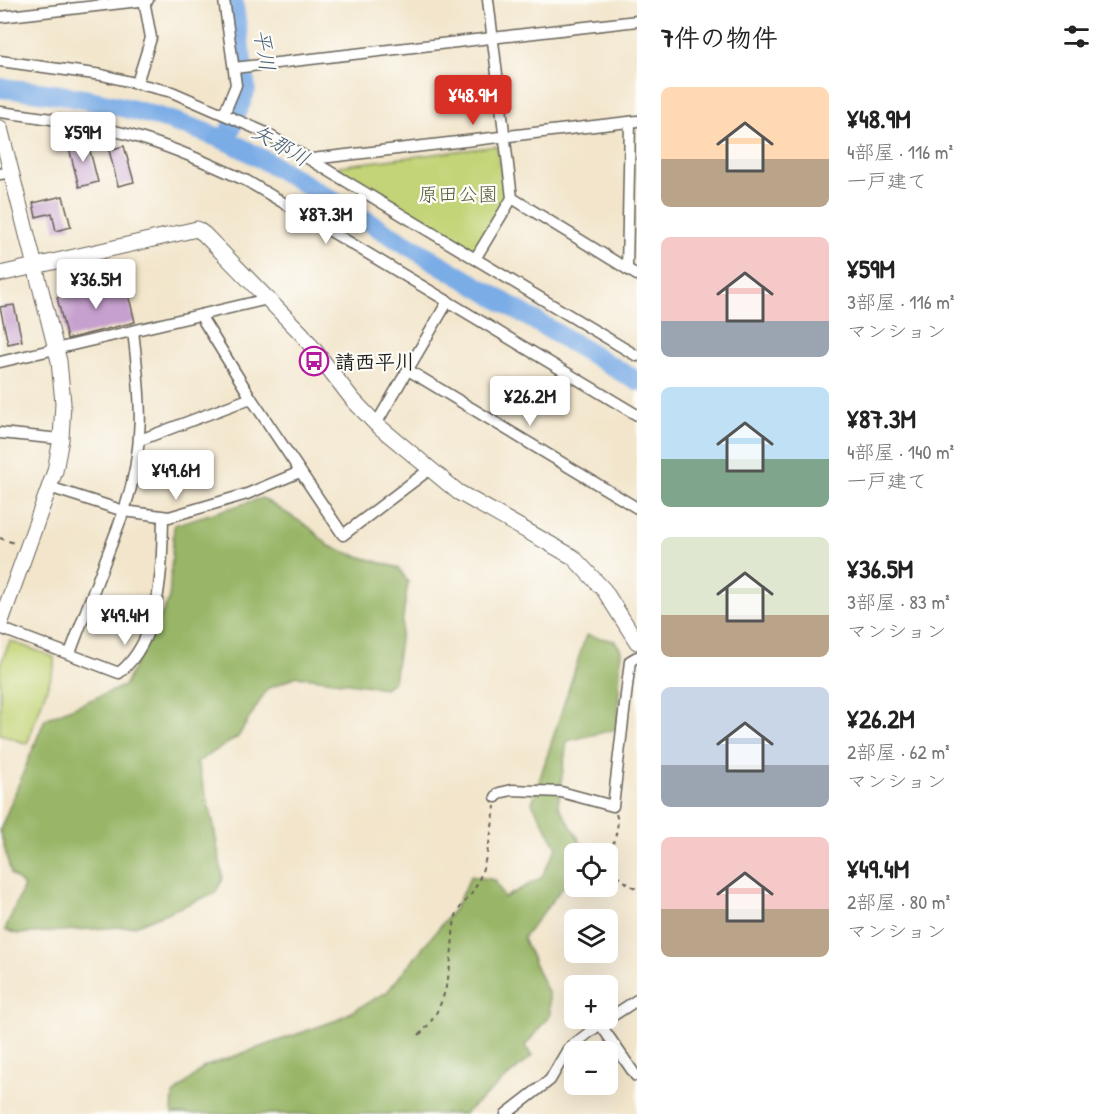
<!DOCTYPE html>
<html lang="ja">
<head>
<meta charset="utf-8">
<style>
  body { margin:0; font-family:"Patrick Hand","Klee One",sans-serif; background:#f2f2f2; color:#222; height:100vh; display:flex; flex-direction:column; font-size:22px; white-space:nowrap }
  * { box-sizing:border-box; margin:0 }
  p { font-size:20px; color:#767676 }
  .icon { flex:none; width:33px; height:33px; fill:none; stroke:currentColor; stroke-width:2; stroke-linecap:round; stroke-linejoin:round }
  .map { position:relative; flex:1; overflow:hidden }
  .details { display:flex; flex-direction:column; background:#fff; width:480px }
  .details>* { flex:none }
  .fabs { position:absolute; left:564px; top:843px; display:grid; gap:12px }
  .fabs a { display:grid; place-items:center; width:54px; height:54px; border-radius:9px; background:#fff; box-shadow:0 6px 24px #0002; font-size:30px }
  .price { position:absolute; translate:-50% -51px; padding:0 14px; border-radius:6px; background:#fff; color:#222; font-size:20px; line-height:39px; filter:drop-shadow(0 2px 3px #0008) }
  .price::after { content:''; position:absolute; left:50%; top:36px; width:18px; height:14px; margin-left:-9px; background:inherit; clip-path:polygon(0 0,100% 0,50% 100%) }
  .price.on { background:#d93025; color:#fff }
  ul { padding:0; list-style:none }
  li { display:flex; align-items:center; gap:18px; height:150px; padding:0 24px }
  li span { display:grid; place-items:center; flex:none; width:168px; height:120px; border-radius:9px; color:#555 }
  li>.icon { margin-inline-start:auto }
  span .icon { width:72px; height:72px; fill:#fffc; stroke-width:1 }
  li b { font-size:26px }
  h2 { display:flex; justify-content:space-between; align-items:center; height:72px; padding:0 24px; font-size:26px }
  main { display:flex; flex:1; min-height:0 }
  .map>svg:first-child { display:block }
</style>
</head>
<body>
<main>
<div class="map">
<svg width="637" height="1114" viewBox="0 0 637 1114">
  <rect width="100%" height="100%" fill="#fdfcf7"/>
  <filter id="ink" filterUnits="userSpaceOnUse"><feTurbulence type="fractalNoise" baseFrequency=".0167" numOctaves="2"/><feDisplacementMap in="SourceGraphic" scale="12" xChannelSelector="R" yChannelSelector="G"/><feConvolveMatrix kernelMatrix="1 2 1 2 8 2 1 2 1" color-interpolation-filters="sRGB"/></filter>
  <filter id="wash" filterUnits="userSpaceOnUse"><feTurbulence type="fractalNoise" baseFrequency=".008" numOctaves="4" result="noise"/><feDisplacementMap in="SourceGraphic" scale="24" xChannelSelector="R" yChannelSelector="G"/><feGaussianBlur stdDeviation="1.35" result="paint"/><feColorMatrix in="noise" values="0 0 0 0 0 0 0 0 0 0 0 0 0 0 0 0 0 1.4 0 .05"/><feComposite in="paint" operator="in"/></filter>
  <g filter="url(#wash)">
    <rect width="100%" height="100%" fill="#f2e5cb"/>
    <!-- green -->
    <g fill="#c2d477" stroke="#6f784a" stroke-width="1.5">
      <polygon points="497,146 505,197 475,251 470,251 338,169 339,166"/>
      <polygon points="10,641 54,657 54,668 27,744 0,734 0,665"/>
    </g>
    <!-- forest -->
    <g fill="#99b668" stroke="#5a6942" stroke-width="1.5">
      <polygon points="262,498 309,527 329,546 351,554 399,568 408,582 394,681 385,688 297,676 267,689 238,737 197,762 213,822 223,879 215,893 135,926 18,934 5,930 24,886 11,874 0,830 45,719 124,686 169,600 174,525"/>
      <polygon points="586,635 615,641 621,650 617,729 567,741 558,805 580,841 579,853 574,854 574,873 523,938 549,995 550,1015 525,1046 532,1056 464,1114 172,1114 173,1095 204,1067 337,1020 387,992 455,908 471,876 495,880 504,898 541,878 557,847 532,803"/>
    </g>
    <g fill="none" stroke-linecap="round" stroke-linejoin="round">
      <!-- river -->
      <g stroke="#7aace6" stroke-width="20">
        <path d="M 0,88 C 77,94 153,111 225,140 C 242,147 258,157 274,166 L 637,381"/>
        <polyline points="226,141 246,89 233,0"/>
      </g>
    </g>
    <g id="blocks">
      <!-- building -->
      <g fill="#c6a0ce">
        <polygon points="87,139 98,182 79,187 68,144"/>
        <polygon points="124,146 134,182 118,186 109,150"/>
        <polygon points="63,196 71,227 56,231 52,213 36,217 33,203"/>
        <polygon points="125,281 135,322 67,339 57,297"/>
        <polygon points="14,305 22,341 8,344 0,307"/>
      </g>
    </g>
  </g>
  <g filter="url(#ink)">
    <use href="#blocks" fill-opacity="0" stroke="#676259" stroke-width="1.5"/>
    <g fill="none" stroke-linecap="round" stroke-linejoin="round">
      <!-- street casing -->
      <g stroke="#676259" stroke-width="13">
        <g id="street">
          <polyline points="0,17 148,0"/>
          <polyline points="0,61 102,75 172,92 264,132 637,356"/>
          <polyline points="234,68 637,21"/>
          <polyline points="137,83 151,38 144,0"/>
          <path d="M 0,112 C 47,118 95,124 140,138 C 177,149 212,165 247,181 L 637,415"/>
          <polyline points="224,114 236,85 224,0"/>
          <polyline points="312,159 637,121"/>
          <polyline points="0,174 12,172"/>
          <polyline points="512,198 637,275"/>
          <polyline points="475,259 512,198 488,0"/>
          <polyline points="627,269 630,122"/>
          <polyline points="200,315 251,398 343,535 430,469"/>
          <polyline points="0,362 268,299"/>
          <polyline points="408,370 637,508"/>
          <polyline points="376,424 448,301"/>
          <polyline points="0,433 61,439"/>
          <polyline points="140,440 251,398"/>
          <polyline points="49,487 124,511 169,517 247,494 300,472"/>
          <path d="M 0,628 L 119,673 C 162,638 162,567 163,517"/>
          <path d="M 70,653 L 124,511 C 146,446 141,397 133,331"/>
          <polyline points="496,797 499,793 512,790 561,792 613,806 630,661 637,657"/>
          <polyline points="600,1024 636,1076"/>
          <polyline points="506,1114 550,1080 568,1049 600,1024 637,1000"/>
        </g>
      </g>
      <!-- secondary casing -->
      <g stroke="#676259" stroke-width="17">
        <g id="secondary">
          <polyline points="0,128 59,361 63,403 61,439 55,471 0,624"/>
          <polyline points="0,274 197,229 204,234 302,334 353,400 376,424 458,492 573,557 604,590 637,642"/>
        </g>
      </g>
      <!-- path -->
      <g stroke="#676259" stroke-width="2" stroke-dasharray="4.5 4.5" stroke-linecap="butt">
        <polyline points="0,538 14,543"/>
        <path d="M 616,814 C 624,835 598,854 621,878 C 626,883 631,886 637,889"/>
        <path d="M 419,1035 C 444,1012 449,980 452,948 C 453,938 453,926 456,916 C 459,906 469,899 474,890 C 486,869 492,830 495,806"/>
      </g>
      <!-- street -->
      <use href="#street" stroke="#fff" stroke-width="10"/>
      <!-- secondary -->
      <use href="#secondary" stroke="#fff" stroke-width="15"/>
    </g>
  </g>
  <!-- icons -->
  <defs>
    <g id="bus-ring" transform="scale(1.5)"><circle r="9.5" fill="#fdfcf7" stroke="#b5179e" stroke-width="1.5"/><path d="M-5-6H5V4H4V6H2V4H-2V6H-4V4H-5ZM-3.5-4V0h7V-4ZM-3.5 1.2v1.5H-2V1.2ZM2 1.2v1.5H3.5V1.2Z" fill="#b5179e"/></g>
  </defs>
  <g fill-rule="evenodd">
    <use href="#bus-ring" x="314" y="361"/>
  </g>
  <g text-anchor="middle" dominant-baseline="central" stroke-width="4.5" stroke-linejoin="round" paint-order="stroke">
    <!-- park labels -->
    <g font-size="20" fill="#565c3c" stroke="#fdfcf7">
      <text x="458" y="193">原田公園</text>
    </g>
    <!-- poi labels -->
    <g font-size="20" font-weight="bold" fill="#1c1c1c" stroke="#fdfcf7" text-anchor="start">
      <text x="335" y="361">請西平川</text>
    </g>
    <!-- water labels -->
    <g font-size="21" font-style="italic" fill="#465d77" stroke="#fdfcf7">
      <text transform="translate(265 50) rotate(81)">平川</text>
      <text transform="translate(281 145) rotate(30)">矢那川</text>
    </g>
  </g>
</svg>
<div class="fabs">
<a><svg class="icon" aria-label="locate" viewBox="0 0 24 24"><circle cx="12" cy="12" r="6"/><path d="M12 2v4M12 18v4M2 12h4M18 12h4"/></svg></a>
<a><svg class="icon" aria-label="layers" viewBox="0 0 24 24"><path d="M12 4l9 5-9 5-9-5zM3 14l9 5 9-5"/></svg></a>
<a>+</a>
<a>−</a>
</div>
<b class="price on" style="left:473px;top:126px">¥48.9M</b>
<b class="price" style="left:83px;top:163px">¥59M</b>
<b class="price" style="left:326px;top:245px">¥87.3M</b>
<b class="price" style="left:96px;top:310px">¥36.5M</b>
<b class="price" style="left:530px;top:427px">¥26.2M</b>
<b class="price" style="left:176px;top:501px">¥49.6M</b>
<b class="price" style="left:125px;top:646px">¥49.4M</b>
</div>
<section class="details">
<h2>7件の物件<svg class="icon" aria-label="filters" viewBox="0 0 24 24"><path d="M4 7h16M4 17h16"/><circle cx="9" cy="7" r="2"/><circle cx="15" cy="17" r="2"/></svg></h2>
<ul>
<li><span style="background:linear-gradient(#ffd9b3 60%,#b9a48a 0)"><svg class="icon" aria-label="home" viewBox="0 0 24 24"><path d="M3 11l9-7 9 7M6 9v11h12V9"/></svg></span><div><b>¥48.9M</b><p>4部屋 · 116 m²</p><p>一戸建て</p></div></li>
<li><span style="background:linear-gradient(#f6c9c9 70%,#9aa5b1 0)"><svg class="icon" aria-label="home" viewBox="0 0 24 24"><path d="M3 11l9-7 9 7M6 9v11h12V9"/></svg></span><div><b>¥59M</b><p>3部屋 · 116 m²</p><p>マンション</p></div></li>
<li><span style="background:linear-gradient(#bfe0f5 60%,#7fa58c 0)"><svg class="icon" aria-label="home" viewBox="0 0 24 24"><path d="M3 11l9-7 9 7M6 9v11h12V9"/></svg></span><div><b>¥87.3M</b><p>4部屋 · 140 m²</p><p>一戸建て</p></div></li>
<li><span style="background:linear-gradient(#dfe7d0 65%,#b9a48a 0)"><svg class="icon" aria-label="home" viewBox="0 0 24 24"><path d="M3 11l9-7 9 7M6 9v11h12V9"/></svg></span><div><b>¥36.5M</b><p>3部屋 · 83 m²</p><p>マンション</p></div></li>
<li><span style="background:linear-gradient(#c9d6e8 65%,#9aa5b1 0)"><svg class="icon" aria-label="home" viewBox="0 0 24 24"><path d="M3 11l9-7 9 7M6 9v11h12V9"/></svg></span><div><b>¥26.2M</b><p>2部屋 · 62 m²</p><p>マンション</p></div></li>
<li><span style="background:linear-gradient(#f6c9c9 60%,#b9a48a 0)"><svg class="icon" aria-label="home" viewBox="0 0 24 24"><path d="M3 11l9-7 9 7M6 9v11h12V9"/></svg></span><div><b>¥49.4M</b><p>2部屋 · 80 m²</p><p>マンション</p></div></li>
</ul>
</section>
</main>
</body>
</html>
